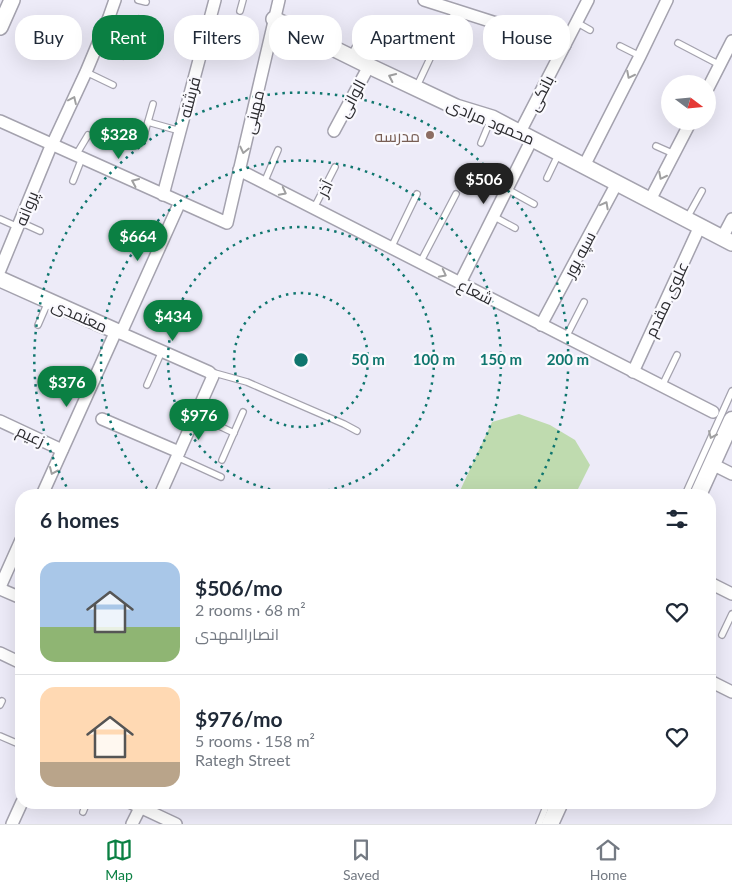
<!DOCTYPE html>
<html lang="en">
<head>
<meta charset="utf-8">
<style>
  body { margin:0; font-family:Lato,Cairo,sans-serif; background:#f6f6f7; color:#1f2937; height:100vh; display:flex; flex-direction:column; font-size:19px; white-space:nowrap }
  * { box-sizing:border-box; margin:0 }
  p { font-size:16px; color:#747a83 }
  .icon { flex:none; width:28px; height:28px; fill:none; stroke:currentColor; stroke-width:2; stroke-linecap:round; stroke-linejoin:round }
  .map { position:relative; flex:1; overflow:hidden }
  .panel { position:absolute; left:15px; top:489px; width:701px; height:320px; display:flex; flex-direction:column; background:#fff; border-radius:20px; box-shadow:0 5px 20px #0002 }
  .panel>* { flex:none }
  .top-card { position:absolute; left:15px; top:15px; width:702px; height:45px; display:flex; gap:10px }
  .needle { width:32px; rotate:106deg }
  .tools { position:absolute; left:661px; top:75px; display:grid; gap:10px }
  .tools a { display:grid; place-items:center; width:55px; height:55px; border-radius:50%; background:#fff; box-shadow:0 5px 20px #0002; font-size:25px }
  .price { position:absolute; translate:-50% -42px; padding:0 11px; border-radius:18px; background:#0b8043; color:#fff; font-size:16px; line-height:32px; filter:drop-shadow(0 1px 2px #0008) }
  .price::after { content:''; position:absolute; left:50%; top:30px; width:15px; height:11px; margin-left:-8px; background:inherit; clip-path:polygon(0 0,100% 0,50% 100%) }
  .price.current { background:#222; color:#fff }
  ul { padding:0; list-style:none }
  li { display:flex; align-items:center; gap:15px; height:125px; padding:0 25px }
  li+li { border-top:1px solid #e0e1e3 }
  li span { display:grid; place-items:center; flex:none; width:140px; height:100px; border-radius:15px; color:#555 }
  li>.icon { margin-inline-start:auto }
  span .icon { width:60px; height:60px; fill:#fffc; stroke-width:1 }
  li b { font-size:21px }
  h2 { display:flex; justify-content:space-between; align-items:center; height:60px; padding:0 25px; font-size:21px }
  .chip { padding:0 18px; border-radius:20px; background:#fff; box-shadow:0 5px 20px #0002; font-size:18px; line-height:45px }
  .chip.current { background:#0b8043; color:#fff }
  .menu { display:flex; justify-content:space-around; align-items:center; height:70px; border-top:1px solid #e0e1e3; background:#fff; font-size:14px; color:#747a83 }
  .menu a { display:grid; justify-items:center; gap:2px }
  .menu .current { color:#0b8043 }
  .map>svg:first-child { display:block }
</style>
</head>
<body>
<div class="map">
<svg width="732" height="824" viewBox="0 0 732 824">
  <rect width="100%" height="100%" fill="#edebf8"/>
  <!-- green -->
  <polygon fill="#bfdbaf" points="519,414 550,425 575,440 590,465 575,495 458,495 492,422"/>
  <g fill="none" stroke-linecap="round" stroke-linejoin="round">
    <!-- lane casing -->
    <g stroke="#a4a2ae" stroke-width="8">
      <g id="lane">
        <polyline points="138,0 146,2"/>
        <polyline points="240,11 243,0"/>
        <polyline points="109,17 134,30 139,19"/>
        <polyline points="576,22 590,30"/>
        <polyline points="446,34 455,10"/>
        <polyline points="678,43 720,65"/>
        <polyline points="98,44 123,56"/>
        <polyline points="620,46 640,56"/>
        <polyline points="500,53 509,27"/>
        <polyline points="351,55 366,28"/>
        <polyline points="86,72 113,85"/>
        <polyline points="417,86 433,52"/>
        <polyline points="148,122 180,131"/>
        <polyline points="143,139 153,104"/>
        <polyline points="481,143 491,119"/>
        <polyline points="656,146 674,154"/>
        <polyline points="76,155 88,135"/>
        <polyline points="547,178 559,153"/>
        <polyline points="73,181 82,158"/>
        <polyline points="264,183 278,150"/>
        <polyline points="507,189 534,204"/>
        <polyline points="314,208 335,167"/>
        <polyline points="493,216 515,228"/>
        <polyline points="687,218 702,191"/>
        <polyline points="0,219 18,227"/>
        <polyline points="20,222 40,231"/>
        <polyline points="391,248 417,194"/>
        <polyline points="420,263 456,194"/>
        <polyline points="38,325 48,302"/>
        <polyline points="566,337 584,302"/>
        <polyline points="211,372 247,382 344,424 357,431"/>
        <polyline points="147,385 162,351"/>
        <polyline points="662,386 677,355"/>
        <polyline points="196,415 234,433"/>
        <polyline points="177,457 221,477"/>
        <polyline points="222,460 243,412"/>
        <polyline points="685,495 732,391"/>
        <polyline points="722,635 732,614"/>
        <polyline points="0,705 2,701"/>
        <polyline points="0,736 21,745"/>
        <polyline points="83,812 87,802"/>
        <polyline points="539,824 548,802"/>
      </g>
    </g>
    <!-- street casing -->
    <g stroke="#a4a2ae" stroke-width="14">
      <g id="street">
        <polyline points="424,0 565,45"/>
        <polyline points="708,88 732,41"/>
        <polyline points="0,121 227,223 279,0"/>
        <polyline points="334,131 369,66"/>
        <polyline points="520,132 588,0"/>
        <polyline points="52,145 86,72 109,17 115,0"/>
        <polyline points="584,166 640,56 667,0"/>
        <polyline points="239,170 713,412"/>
        <polyline points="163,195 215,0"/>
        <polyline points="650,200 691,121"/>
        <polyline points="722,238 732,219"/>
        <polyline points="0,270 51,146"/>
        <polyline points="460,283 532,139"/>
        <polyline points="541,325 617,183"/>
        <polyline points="121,333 180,202"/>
        <polyline points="633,372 700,226"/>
        <polyline points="102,419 179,452"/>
        <polyline points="0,421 62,450"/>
        <polyline points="712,464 732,474"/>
        <polyline points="42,495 116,331 209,372 213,376 160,495"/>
        <polyline points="710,583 732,594"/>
        <polyline points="0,587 21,540"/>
        <polyline points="0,589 21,598"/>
        <polyline points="0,653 21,663"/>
        <polyline points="710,681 732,692"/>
        <polyline points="129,802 176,824"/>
        <polyline points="12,824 22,802"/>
        <polyline points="132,824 140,808"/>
      </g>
    </g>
    <!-- secondary casing -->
    <g stroke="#a4a2ae" stroke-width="18">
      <g id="secondary">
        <polyline points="274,19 369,66 456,107 492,118 732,243"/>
        <polyline points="0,27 12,0"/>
        <polyline points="0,279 116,331"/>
      </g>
    </g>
    <!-- primary casing -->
    <g stroke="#a4a2ae" stroke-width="19">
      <g id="primary">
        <polyline points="698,495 732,420"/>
        <polyline points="550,824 560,802"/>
      </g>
    </g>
    <!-- lane -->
    <use href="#lane" stroke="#fff" stroke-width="5.5"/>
    <!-- street -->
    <use href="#street" stroke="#fff" stroke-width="11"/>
    <!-- secondary -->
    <use href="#secondary" stroke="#fff" stroke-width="15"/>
    <!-- primary -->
    <use href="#primary" stroke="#fff" stroke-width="16"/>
  </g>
  <!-- one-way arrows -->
  <defs><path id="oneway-chevron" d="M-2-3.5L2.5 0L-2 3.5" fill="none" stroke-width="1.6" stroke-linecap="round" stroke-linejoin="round" transform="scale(1.25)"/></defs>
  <g stroke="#a0a0a1">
    <use href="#oneway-chevron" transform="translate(630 75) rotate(117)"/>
    <use href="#oneway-chevron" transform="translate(392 77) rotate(-155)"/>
    <use href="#oneway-chevron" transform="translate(73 100) rotate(-65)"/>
    <use href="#oneway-chevron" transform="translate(244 150) rotate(103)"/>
    <use href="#oneway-chevron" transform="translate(662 176) rotate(117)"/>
    <use href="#oneway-chevron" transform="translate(135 182) rotate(-156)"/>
    <use href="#oneway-chevron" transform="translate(283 192) rotate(27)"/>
    <use href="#oneway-chevron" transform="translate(605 205) rotate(-62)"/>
    <use href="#oneway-chevron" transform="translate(443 274) rotate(27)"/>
    <use href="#oneway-chevron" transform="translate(712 435) rotate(114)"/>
    <use href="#oneway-chevron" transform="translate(53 471) rotate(114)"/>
  </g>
  <!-- distance rings -->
  <g fill="none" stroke="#0f766e" stroke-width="2.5" stroke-dasharray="2.5 5">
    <circle cx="301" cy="360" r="67"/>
    <circle cx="301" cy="360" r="133"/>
    <path d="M152 494A200 200 0 1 1 450 494"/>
    <path d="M70 493A267 267 0 1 1 532 494"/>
  </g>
  <!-- markers -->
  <circle fill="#8d6e63" stroke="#faf9fe" stroke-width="2" cx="430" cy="135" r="5"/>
  <g text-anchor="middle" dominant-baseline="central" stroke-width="4.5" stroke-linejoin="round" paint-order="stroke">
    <!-- street labels -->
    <g font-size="16" fill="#2b2b2f" stroke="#faf9fe">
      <text transform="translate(540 93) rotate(-63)">بانکی</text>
      <text transform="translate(189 97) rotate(-75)">فرشته</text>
      <text transform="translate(351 98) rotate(-62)">الوانی</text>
      <text transform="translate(253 112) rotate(-77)">مهینی</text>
      <text transform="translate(491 121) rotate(23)">محمود مرادی</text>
      <text transform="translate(324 188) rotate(-64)">آذر</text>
      <text transform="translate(26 208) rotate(-68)">پروانه</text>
      <text transform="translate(579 254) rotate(-62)">سپه پور</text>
      <text transform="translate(476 291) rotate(27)">شعاع</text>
      <text transform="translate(666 299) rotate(-65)">علوی مقدم</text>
      <text transform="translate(80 315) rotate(24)">معتمدی</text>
      <text transform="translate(31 435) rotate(25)">زعیم</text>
    </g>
    <!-- education labels -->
    <g font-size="16" fill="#785e54" stroke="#faf9fe" text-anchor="end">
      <text x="420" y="135">مدرسه</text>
    </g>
  </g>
  <circle cx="301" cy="360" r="8" fill="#0f766e" stroke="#faf9fe" stroke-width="2.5"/>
  <g font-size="15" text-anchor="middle" font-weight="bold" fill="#0f766e" stroke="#faf9fe" stroke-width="4.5" stroke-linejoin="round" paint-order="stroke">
    <text x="368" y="365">50 m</text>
    <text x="434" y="365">100 m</text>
    <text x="501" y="365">150 m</text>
    <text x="568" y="365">200 m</text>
  </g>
</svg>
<div class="tools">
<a><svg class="needle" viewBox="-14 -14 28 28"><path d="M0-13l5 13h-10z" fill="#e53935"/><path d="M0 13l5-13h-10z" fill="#747a83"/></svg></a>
</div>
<b class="price" style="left:119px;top:160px">$328</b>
<b class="price current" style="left:484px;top:205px">$506</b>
<b class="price" style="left:138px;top:262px">$664</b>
<b class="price" style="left:173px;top:342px">$434</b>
<b class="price" style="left:67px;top:408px">$376</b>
<b class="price" style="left:199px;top:441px">$976</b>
<div class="top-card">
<a class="chip">Buy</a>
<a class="chip current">Rent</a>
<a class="chip">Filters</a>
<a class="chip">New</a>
<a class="chip">Apartment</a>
<a class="chip">House</a>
</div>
<section class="panel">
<h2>6 homes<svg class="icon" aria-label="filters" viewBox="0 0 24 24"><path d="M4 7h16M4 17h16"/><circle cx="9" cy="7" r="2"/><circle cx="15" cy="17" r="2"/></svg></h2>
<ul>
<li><span style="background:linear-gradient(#a9c7e8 65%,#8fb573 0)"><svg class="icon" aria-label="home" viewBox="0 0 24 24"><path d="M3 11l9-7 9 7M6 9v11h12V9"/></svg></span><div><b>$506/mo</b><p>2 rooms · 68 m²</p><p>انصارالمهدی</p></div><svg class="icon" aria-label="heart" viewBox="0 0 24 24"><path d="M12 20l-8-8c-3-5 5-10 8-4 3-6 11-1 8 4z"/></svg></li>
<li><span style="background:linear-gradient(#ffd9b3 75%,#b9a48a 0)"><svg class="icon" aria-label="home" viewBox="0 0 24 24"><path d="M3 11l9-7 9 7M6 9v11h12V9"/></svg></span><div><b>$976/mo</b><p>5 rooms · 158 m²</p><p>Rategh Street</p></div><svg class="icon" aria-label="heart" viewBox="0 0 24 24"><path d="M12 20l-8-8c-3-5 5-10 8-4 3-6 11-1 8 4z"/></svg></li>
</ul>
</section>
</div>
<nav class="menu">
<a class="current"><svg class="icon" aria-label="map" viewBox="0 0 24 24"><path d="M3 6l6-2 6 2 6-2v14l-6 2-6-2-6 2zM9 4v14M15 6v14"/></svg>Map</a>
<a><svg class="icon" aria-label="saved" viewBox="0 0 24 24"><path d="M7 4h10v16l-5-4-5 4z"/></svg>Saved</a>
<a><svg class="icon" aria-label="home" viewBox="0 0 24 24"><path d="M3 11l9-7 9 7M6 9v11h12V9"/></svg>Home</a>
</nav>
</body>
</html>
